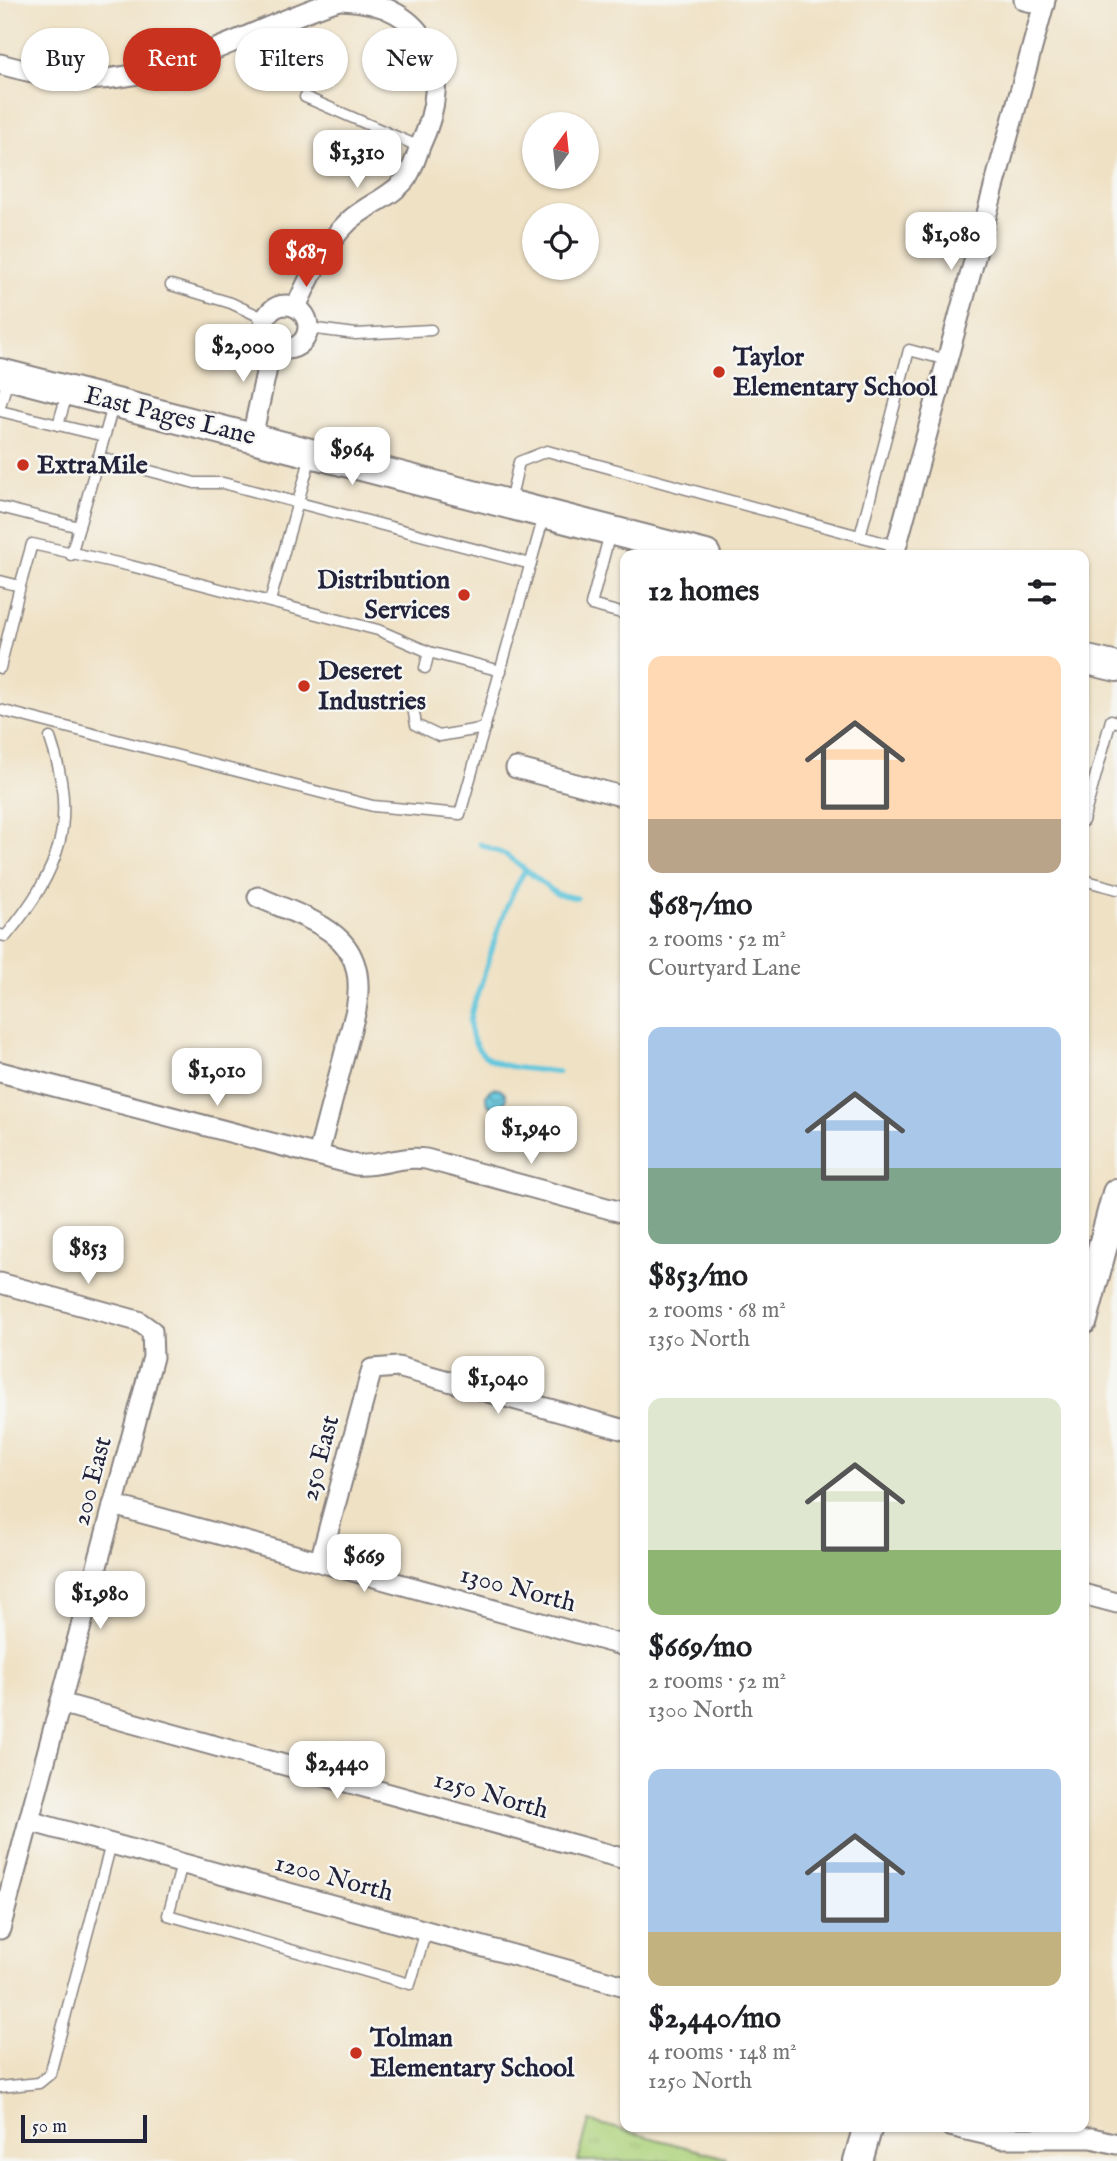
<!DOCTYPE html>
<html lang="en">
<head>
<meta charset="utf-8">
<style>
  body { margin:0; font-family:"IM FELL English",serif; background:#f2f2f2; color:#202124; height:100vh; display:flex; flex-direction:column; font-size:26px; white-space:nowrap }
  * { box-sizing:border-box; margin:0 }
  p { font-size:23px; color:#757577 }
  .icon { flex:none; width:38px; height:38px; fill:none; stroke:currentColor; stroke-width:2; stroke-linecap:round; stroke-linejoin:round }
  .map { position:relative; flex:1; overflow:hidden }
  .panel { position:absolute; left:620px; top:550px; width:469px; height:1582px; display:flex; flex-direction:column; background:#fff; border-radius:14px; box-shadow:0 2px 5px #0004 }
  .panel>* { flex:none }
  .banner { position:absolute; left:21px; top:28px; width:494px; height:63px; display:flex; gap:14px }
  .needle { width:46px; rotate:15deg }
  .fabs { position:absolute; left:522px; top:112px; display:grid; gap:14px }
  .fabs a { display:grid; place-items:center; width:77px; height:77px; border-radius:50%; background:#fff; box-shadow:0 2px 5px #0004; font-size:35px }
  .scale { position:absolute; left:21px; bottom:18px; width:126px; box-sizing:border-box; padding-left:7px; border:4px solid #22223b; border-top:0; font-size:19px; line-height:24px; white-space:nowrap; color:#22223b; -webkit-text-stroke:5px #f6f6f2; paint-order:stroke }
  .price { position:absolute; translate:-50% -60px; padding:0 16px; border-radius:14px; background:#fff; color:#222; font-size:23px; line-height:46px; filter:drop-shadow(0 2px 4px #0008) }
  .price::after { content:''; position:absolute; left:50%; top:42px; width:21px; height:16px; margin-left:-10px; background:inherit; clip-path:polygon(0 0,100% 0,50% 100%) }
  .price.on { background:#c8321e; color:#fff }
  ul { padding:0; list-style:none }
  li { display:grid; align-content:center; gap:14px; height:371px; padding:0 28px }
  li span { display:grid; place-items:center; height:217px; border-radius:14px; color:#555 }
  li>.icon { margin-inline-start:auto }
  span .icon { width:126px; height:126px; fill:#fffc; stroke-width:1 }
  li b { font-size:30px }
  h2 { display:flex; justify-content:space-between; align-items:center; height:84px; padding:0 28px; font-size:30px }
  .tag { padding:0 24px; border-radius:32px; background:#fff; box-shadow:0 2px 5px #0004; font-size:24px; line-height:63px }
  .tag.on { background:#c8321e; color:#fff }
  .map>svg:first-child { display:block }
</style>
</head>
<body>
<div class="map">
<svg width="1117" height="2161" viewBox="0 0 1117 2161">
  <defs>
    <pattern id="park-tufts" width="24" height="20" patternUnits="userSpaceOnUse" patternTransform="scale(1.75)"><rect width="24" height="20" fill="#add27b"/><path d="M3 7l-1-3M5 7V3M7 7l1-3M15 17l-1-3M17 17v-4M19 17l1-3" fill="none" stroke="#95b46b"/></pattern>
    <pattern id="water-waves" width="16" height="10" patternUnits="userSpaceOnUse" patternTransform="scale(1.75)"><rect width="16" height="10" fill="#60c6dd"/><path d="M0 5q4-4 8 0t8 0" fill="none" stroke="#4fa0b4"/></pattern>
  </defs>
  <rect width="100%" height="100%" fill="#f6f6f2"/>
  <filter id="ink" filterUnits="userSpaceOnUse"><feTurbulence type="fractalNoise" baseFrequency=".0143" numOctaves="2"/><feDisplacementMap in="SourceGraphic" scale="14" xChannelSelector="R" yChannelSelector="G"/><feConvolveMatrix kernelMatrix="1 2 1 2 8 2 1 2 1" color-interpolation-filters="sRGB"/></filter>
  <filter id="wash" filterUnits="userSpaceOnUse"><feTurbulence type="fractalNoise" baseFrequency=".00686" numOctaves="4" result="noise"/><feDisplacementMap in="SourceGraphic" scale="28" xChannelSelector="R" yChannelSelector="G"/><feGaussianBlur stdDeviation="1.57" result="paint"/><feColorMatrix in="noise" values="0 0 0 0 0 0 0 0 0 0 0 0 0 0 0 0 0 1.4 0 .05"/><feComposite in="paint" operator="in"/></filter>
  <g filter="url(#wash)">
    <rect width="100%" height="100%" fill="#efe1c4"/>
    <!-- park -->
    <polygon fill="url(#park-tufts)" stroke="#687a5b" stroke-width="2" points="589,2121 726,2158 725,2161 578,2161"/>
    <!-- water -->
    <circle fill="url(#water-waves)" stroke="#41748c" stroke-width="2" cx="496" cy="1098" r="10"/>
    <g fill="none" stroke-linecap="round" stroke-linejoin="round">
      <!-- stream -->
      <g stroke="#60c6dd" stroke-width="5">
        <polyline points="480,844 506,855 557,894 577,898"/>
        <path d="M 525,871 C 504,904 494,943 482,981 C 478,994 471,1008 470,1022 C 470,1034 475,1048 485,1056 C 502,1070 536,1069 558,1072"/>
      </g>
    </g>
  </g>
  <g filter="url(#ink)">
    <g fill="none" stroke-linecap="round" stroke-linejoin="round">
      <!-- service casing -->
      <g stroke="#888280" stroke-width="13">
        <g id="service">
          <polyline points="305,97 420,147"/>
          <polyline points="171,285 231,303 265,319"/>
          <polyline points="308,328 356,334 431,330"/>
          <polyline points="0,406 9,376"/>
          <polyline points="0,411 104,436"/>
          <polyline points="58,425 68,391"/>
          <polyline points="98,457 195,483 223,483 531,564"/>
          <polyline points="510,502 519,462 547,451 896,546"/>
          <polyline points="0,507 79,527"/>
          <polyline points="610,533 591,605 625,614"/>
          <polyline points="860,536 909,350 947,360"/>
          <polyline points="71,555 113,406"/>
          <polyline points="0,581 20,586 32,544 131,566 378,630 429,652 501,671"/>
          <polyline points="270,601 311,456"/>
          <polyline points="0,668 20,586"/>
          <polyline points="425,668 429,652"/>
          <polyline points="0,710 373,806 460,814 544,516"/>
          <polyline points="414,713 416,725 439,736 485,728"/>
          <polyline points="1083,821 1111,720 1117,722"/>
          <polyline points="1083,880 1117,889"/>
          <path d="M 0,935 L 6,936 C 60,870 79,821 50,738"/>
          <polyline points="182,1864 168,1915 410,1984 426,1931"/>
          <polyline points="0,2087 39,2083 50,2074 111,1844"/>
        </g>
      </g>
      <!-- minor casing -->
      <g stroke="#888280" stroke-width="23">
        <g id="minor">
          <polyline points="1024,0 1044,5"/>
          <path d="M 0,64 C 32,73 67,81 100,79 C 181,75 262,24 339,0"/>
          <circle cx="286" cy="327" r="22"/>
          <path d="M 296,307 C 311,275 323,246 349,221 C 365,206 391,197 405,180 C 412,172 416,157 420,146 C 455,72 431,3 342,0"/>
          <polyline points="252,437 269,359 276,346"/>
          <polyline points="894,555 1045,0"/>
          <polyline points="516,768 625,797"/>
          <path d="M 258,897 C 316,923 370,933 356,1010 L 318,1155"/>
          <path d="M 0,1072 L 356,1165 C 381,1167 401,1155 426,1159 L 625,1213"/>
          <polyline points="0,1283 138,1321 152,1331 153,1357 0,1929"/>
          <polyline points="113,1505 625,1646"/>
          <polyline points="320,1561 372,1369 398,1367 625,1430"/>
          <polyline points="1083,1594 1117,1603"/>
          <polyline points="60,1703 625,1859"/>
          <polyline points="29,1821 625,1986"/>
          <polyline points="950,2126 1001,2138 1092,2138 1117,2144"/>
        </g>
      </g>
      <!-- secondary casing -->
      <g stroke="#888280" stroke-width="32">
        <g id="secondary">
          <polyline points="0,373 706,555"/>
          <polyline points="1083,659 1117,667"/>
          <polyline points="1083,1320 1117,1193"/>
          <polyline points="858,2161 868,2126"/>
        </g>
      </g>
      <!-- service -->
      <use href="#service" stroke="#fff" stroke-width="10"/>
      <!-- minor -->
      <use href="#minor" stroke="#fff" stroke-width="19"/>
      <!-- secondary -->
      <use href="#secondary" stroke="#fff" stroke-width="28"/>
    </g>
  </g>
  <!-- markers -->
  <g fill="#c8321e" stroke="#f6f6f2" stroke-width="2.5">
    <circle cx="719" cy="372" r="7"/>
    <circle cx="23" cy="465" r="7"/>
    <circle cx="464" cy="595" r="7"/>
    <circle cx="304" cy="686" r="7"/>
    <circle cx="356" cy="2053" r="7"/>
  </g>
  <g text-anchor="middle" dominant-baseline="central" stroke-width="5" stroke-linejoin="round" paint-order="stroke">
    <!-- poi labels -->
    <g font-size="26" font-weight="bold" fill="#22223b" stroke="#f6f6f2" text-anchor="start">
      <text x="733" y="357">Taylor<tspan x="733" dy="30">Elementary School</tspan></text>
      <text x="37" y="465">ExtraMile</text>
      <text x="450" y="580" text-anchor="end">Distribution<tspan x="450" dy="30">Services</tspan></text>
      <text x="318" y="671">Deseret<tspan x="318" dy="30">Industries</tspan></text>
      <text x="370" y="2038">Tolman<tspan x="370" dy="30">Elementary School</tspan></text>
    </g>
    <!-- street labels -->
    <g font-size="26" fill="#22223b" stroke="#f6f6f2">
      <text transform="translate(170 416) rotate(14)">East Pages Lane</text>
      <text transform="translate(320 1458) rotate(-75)">250 East</text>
      <text transform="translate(92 1481) rotate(-75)">200 East</text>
      <text transform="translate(518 1589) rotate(15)">1300 North</text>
      <text transform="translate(491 1795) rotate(16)">1250 North</text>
      <text transform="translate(334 1878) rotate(15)">1200 North</text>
    </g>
  </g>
</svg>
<div class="fabs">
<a><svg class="needle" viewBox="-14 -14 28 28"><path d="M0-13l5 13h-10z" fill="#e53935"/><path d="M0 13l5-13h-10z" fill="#757577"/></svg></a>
<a><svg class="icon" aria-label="locate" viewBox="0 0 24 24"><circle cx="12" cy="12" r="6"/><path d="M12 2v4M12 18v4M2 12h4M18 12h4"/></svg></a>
</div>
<div class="scale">50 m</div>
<b class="price" style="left:357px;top:190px">$1,310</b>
<b class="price" style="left:951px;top:272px">$1,080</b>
<b class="price on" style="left:306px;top:289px">$687</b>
<b class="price" style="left:243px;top:384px">$2,000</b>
<b class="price" style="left:352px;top:487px">$964</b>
<b class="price" style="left:217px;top:1108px">$1,010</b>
<b class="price" style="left:531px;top:1166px">$1,940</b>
<b class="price" style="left:88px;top:1286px">$853</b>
<b class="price" style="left:498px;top:1416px">$1,040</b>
<b class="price" style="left:364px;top:1594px">$669</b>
<b class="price" style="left:100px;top:1631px">$1,980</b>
<b class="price" style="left:337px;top:1801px">$2,440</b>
<div class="banner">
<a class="tag">Buy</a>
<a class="tag on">Rent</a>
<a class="tag">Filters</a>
<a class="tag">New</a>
</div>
<section class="panel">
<h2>12 homes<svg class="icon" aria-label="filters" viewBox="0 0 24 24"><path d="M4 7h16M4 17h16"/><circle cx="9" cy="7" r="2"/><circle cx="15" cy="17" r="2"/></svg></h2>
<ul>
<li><span style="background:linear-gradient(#ffd9b3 75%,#b9a48a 0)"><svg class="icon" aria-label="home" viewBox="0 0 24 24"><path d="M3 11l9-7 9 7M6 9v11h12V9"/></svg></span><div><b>$687/mo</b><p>2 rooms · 52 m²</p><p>Courtyard Lane</p></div></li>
<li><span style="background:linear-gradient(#a9c7e8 65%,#7fa58c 0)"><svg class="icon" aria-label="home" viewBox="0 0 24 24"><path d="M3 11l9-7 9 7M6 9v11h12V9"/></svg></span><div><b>$853/mo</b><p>2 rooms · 68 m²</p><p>1350 North</p></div></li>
<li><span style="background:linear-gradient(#dfe7d0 70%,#8fb573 0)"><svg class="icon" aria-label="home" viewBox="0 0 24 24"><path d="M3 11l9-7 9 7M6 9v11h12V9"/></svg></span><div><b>$669/mo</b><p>2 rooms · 52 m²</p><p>1300 North</p></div></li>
<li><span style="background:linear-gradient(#a9c7e8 75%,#c2b280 0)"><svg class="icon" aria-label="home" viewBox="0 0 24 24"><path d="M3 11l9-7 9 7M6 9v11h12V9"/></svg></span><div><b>$2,440/mo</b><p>4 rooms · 148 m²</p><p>1250 North</p></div></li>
</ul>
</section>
</div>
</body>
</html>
